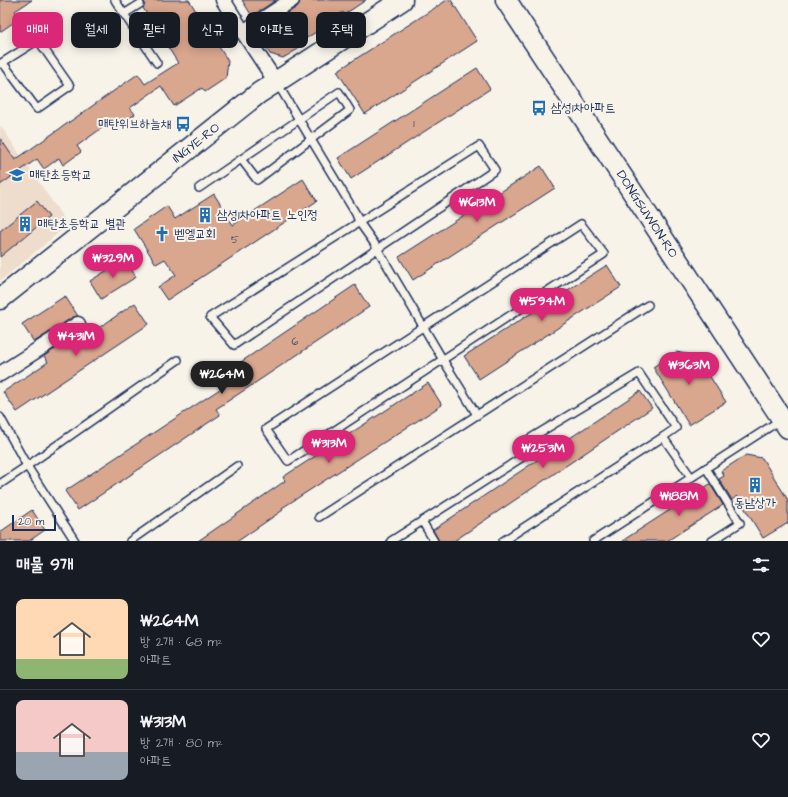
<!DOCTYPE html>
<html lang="ko">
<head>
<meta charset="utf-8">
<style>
  body { margin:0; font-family:"Architects Daughter","Poor Story",sans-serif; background:#20242c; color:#f1f3f6; height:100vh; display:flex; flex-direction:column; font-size:15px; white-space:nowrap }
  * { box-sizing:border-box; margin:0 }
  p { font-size:13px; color:#9ea1a6 }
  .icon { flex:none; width:22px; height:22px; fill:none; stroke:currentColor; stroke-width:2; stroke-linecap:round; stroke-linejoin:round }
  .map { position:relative; height:541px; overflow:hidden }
  .drawer { display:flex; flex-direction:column; background:#171b24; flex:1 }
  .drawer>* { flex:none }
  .top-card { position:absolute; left:12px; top:12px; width:400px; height:36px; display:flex; gap:8px }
  .scale { position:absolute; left:12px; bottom:10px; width:44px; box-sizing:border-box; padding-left:4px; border:2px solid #1b2f5e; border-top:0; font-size:11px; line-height:14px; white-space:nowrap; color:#1b2f5e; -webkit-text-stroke:3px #f7f3e8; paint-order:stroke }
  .price { position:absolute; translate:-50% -34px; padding:0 9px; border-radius:14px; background:#db2777; color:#fff; font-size:13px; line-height:26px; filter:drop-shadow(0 1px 2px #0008) }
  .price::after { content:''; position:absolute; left:50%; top:24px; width:12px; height:9px; margin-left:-6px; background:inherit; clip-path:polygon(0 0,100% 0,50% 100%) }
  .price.selected { background:#222; color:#fff }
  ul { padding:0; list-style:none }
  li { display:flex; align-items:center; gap:12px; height:100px; padding:0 16px }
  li+li { border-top:1px solid #363941 }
  li span { display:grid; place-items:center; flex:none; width:112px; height:80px; border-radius:8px; color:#555 }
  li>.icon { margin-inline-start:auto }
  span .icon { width:48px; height:48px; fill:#fffc; stroke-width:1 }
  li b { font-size:17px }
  h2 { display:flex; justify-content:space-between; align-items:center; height:48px; padding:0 16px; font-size:17px }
  .pill { padding:0 14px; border-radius:8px; background:#171b24; box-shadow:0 2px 10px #0003; font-size:14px; line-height:36px }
  .pill.selected { background:#db2777; color:#fff }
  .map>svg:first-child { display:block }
</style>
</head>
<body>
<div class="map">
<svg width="788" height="541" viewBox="0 0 788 541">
  <rect width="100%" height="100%" fill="#f7f3e8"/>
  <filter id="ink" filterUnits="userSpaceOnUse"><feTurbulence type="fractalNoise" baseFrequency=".025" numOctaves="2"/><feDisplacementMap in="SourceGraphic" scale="8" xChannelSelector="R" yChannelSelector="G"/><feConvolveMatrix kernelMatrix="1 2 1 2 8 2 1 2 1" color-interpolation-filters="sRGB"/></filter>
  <g filter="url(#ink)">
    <!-- built -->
    <polygon fill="#eedccd" points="0,125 68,225 0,281"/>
    <!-- building -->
    <g fill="#d9a68e" stroke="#1b2f5e">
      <polygon points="0,0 32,0 15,11 20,18 0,32"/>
      <polygon points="143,0 189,0 228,61 226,78 205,92 202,88 174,106 161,86 130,108 135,114 118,127 113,120 77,146 81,152 63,165 59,158 44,169 37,159 0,185 0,138 15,160 138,74 145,84 178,63 143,8 145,4"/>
      <polygon points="242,0 276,0 252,16"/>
      <polygon points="300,0 366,0 345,14 343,12 318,28 319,30 296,45 298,49 283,58 270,54 257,33 297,7 299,4"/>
      <polygon points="447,0 451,0 477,41 365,114 337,71"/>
      <polygon points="477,68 490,89 351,179 338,158"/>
      <polygon points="541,166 555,188 413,280 399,257"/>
      <polygon points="303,179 317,201 167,300 158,287 176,275 165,259 156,264 134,229 167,206 175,219 214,194 233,225"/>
      <polygon points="37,201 49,217 0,257 0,231"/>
      <polygon points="125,259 136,277 101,299 90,281"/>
      <polygon points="607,265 621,287 479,379 464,356"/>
      <polygon points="355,285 369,307 216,409 220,415 78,510 65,491 226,385 220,376"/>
      <polygon points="65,296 78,316 73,317 34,342 22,324"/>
      <polygon points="135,303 149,324 17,412 3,392 48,362 44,356 83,331 86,328 90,334"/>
      <polygon points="676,352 697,356 726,402 689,425 653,367"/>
      <polygon points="428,383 442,405 282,508 283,510 238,541 198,541 285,481 283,477"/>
      <polygon points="640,391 652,408 454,541 439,541 433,530"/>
      <polygon points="746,455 762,458 788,500 788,523 763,538 737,496 732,500 719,479 724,476 721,471"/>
      <polygon points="710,484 723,505 667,541 622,541"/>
      <polygon points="32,510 45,530 29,541 0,541 0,532"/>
    </g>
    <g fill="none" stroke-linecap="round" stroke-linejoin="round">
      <!-- lane casing -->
      <g stroke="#1b2f5e" stroke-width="10">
        <g id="lane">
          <polyline points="115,0 124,14"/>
          <polyline points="140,4 124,14 157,63"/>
          <polyline points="0,64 38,40 70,86 37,109 3,63"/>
          <polyline points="277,83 356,214 359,222 374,243 440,355 477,415 648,305"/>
          <polygon points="479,146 495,170 234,345 210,317"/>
          <path d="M 199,188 C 246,156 292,124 339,92 L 350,110 L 257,180 L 241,159"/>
          <polygon points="581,224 604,254 288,461 266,429"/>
          <polyline points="0,417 27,466 75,541"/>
          <polyline points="706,468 740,523 712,541"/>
          <polyline points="0,484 27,466 178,360"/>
          <polyline points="319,517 477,415"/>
          <polyline points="422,521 434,541"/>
          <polyline points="130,541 237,466"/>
          <polyline points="391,541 532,451 524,442 639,373 676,428 663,437"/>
          <polyline points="503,541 663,437 691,477"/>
          <polyline points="593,541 782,419"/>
        </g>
      </g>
      <!-- street casing -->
      <g stroke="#1b2f5e" stroke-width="17">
        <g id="street">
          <polyline points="223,0 243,32 276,82"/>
          <polyline points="243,32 292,0"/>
          <polyline points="0,374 78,324"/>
        </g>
      </g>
      <!-- secondary casing -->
      <g stroke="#1b2f5e" stroke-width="23">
        <g id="secondary">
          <polyline points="506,0 788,428"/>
          <polyline points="0,299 259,93 402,0"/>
        </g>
      </g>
      <!-- lane -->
      <use href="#lane" stroke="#f7f3e8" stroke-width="7"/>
      <!-- street -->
      <use href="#street" stroke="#f7f3e8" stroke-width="14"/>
      <!-- secondary -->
      <use href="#secondary" stroke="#f7f3e8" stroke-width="20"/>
    </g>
  </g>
  <!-- icons -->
  <defs>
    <g id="bus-bare" transform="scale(1.2)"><path d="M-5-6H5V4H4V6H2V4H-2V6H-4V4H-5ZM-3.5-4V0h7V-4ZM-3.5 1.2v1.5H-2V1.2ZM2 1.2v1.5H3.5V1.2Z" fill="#1f6fb2" stroke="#f7f3e8" stroke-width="2.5" paint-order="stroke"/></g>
    <g id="school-bare" transform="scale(1.2)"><path d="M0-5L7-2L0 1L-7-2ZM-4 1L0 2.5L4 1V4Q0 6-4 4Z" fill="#1f6fb2" stroke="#f7f3e8" stroke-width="2.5" paint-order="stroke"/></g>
    <g id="building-bare" transform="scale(1.2)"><path d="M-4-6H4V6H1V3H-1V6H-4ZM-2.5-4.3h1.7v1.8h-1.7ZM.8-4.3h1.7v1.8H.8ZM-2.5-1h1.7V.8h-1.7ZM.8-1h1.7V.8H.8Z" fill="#1f6fb2" stroke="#f7f3e8" stroke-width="2.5" paint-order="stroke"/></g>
    <g id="church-bare" transform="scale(1.2)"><path d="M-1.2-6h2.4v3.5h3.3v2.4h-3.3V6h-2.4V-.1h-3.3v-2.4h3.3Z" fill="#1f6fb2" stroke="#f7f3e8" stroke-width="2.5" paint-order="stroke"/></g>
  </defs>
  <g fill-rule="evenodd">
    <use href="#bus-bare" x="539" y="108"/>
    <use href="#bus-bare" x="183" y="124"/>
    <use href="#school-bare" x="17" y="175"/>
    <use href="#building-bare" x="205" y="215"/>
    <use href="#building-bare" x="25" y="224"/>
    <use href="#church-bare" x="162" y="234"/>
    <use href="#building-bare" x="755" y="485"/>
  </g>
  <g text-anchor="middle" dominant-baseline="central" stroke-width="4" stroke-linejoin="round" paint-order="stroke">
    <!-- number labels -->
    <g font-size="11" fill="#4a4d6a">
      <text x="414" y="123">1</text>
      <text x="235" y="239">5</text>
      <text x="295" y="341">6</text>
    </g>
    <!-- poi labels -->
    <g font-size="13" fill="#1b2f5e" stroke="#f7f3e8" text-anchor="start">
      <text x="551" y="108">삼성1차아파트</text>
      <text x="171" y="124" text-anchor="end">매탄위브하늘채</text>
      <text x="29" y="175">매탄초등학교</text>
      <text x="217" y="215">삼성1차아파트 노인정</text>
      <text x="37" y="224">매탄초등학교 별관</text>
      <text x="174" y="234">벧엘교회</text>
      <text x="755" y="503" text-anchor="middle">동남상가</text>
    </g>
    <!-- street labels -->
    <g font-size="13" fill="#1b2f5e" stroke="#f7f3e8">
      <text transform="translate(196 143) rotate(-38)">INGYE-RO</text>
      <text transform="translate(647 214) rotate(57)">DONGSUWON-RO</text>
    </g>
  </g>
</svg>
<div class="scale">20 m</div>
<b class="price" style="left:477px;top:223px">₩613M</b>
<b class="price" style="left:113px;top:279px">₩329M</b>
<b class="price" style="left:542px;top:322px">₩594M</b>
<b class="price" style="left:76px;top:357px">₩431M</b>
<b class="price" style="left:689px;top:386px">₩363M</b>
<b class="price selected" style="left:222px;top:395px">₩264M</b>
<b class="price" style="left:329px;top:464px">₩313M</b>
<b class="price" style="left:543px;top:469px">₩253M</b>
<b class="price" style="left:679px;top:517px">₩188M</b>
<div class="top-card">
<a class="pill selected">매매</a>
<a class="pill">월세</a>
<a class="pill">필터</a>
<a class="pill">신규</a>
<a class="pill">아파트</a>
<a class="pill">주택</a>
</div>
</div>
<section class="drawer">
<h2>매물 9개<svg class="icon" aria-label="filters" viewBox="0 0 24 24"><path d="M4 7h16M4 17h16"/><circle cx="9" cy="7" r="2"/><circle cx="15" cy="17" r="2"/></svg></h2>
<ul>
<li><span style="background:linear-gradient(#ffd9b3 75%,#8fb573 0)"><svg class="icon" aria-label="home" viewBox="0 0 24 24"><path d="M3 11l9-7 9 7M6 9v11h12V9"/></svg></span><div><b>₩264M</b><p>방 2개 · 68 m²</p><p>아파트</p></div><svg class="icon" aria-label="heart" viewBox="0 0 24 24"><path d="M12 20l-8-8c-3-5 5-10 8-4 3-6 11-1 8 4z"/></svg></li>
<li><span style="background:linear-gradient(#f6c9c9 65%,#9aa5b1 0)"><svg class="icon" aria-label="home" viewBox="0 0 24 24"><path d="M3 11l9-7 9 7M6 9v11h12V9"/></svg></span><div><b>₩313M</b><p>방 2개 · 80 m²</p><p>아파트</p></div><svg class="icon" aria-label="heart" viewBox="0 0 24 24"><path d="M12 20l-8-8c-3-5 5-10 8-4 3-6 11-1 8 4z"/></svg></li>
</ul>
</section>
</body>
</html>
